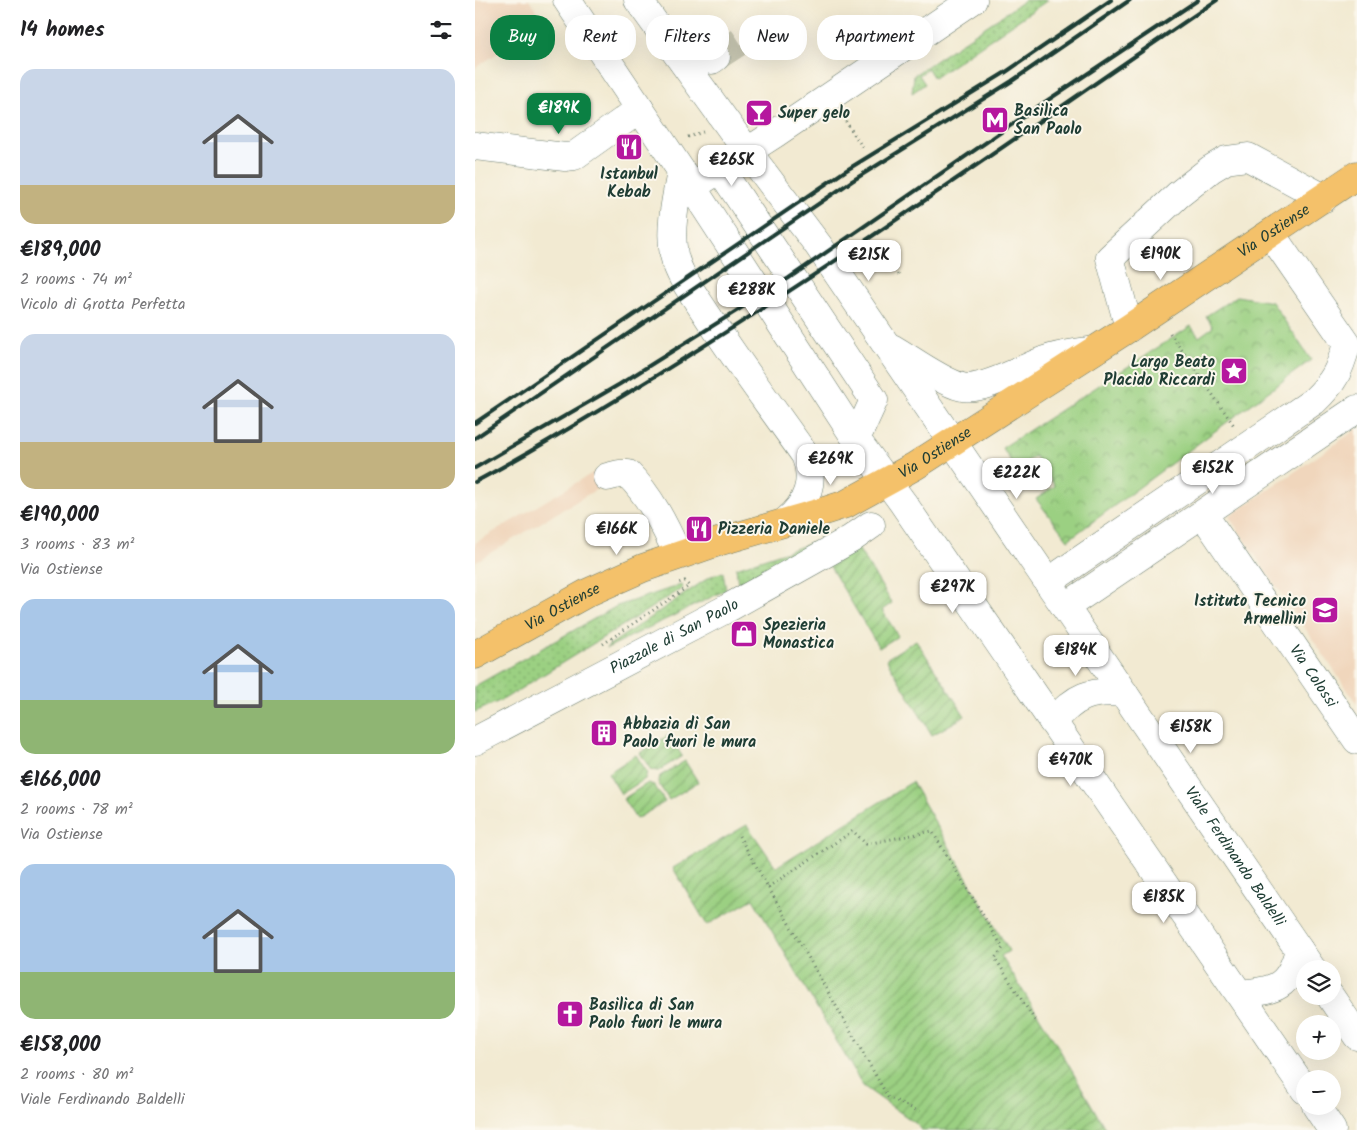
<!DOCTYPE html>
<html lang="en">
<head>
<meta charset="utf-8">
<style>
  body { margin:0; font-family:Kalam,sans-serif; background:#f6f6f6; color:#202124; height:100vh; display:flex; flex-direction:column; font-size:19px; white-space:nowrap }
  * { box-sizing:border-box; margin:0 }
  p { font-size:16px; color:#757577 }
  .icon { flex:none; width:28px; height:28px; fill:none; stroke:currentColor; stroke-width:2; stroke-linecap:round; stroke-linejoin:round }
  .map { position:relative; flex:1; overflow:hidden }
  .details { display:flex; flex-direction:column; background:#fff; width:475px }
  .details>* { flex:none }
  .banner { position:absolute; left:15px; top:15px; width:475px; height:45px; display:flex; gap:10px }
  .controls { position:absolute; left:821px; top:960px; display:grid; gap:10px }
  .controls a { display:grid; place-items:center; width:45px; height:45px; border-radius:50%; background:#fff; box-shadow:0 5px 20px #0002; font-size:25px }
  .price { position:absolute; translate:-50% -42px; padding:0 11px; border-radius:10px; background:#fff; color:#222; font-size:16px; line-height:32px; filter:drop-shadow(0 1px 2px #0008) }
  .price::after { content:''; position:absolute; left:50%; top:30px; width:15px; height:11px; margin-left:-8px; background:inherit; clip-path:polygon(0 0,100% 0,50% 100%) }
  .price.selected { background:#0b8043; color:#fff }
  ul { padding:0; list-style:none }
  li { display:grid; align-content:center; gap:10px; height:265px; padding:0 20px }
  li span { display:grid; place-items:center; height:155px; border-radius:15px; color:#555 }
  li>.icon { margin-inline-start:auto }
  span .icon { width:90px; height:90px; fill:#fffc; stroke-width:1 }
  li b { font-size:21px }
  h2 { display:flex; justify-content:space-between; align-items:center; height:60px; padding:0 20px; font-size:21px }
  .tag { padding:0 18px; border-radius:20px; background:#fff; box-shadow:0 5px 20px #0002; font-size:18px; line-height:45px }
  .tag.selected { background:#0b8043; color:#fff }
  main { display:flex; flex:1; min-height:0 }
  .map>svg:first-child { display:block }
</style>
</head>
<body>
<main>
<section class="details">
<h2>14 homes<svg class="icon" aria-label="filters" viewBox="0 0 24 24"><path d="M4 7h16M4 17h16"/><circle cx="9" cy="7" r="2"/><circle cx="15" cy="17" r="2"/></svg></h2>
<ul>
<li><span style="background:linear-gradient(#c9d6e8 75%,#c2b280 0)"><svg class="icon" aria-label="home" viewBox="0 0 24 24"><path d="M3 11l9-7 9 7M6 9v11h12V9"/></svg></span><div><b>€189,000</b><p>2 rooms · 74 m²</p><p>Vicolo di Grotta Perfetta</p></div></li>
<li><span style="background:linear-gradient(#c9d6e8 70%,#c2b280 0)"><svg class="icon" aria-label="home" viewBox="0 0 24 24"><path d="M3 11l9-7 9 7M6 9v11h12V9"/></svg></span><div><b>€190,000</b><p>3 rooms · 83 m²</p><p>Via Ostiense</p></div></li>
<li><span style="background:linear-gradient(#a9c7e8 65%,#8fb573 0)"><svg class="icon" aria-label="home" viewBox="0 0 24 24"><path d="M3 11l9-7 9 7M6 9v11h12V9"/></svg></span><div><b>€166,000</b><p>2 rooms · 78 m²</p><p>Via Ostiense</p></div></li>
<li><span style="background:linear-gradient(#a9c7e8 70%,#8fb573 0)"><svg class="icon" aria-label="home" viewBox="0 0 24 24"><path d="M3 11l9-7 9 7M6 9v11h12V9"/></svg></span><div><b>€158,000</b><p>2 rooms · 80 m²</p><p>Viale Ferdinando Baldelli</p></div></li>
</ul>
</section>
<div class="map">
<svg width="882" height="1130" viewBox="0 0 882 1130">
  <defs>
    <pattern id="grass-dots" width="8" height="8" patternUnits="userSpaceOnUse" patternTransform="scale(1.25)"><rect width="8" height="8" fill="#9bd082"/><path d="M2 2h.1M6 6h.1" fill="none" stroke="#7eaa6b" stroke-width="1.8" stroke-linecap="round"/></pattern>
    <pattern id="park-crowns" width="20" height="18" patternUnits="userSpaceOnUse" patternTransform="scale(1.25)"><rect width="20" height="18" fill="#9bd082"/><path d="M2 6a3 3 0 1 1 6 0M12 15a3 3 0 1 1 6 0" fill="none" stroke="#7eaa6b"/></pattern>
    <pattern id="garden-furrows" width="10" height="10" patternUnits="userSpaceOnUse" patternTransform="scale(1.25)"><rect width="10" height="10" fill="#9bd082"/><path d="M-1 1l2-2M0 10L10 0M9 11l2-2" fill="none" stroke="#7eaa6b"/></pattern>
  </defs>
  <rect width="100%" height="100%" fill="#fbf7ec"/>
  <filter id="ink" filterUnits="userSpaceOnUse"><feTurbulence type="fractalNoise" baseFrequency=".02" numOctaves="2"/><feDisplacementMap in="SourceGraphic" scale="10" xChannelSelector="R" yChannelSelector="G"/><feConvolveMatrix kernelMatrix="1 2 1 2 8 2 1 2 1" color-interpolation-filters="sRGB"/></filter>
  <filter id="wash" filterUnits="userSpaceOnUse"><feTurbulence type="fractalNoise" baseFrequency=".0096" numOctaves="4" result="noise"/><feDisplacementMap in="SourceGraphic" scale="20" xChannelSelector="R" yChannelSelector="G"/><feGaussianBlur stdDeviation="1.12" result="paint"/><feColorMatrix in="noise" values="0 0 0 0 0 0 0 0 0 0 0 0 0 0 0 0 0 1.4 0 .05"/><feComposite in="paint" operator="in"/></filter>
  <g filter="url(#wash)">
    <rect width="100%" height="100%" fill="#f2ead2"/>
    <!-- built -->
    <g fill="#f0d6bc">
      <polygon points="0,0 54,0 69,23 0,68"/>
      <polygon points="882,429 882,704 754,517"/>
      <polygon points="126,468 135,483 117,492 0,562 0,543"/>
    </g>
    <!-- grass -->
    <g fill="url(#grass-dots)" stroke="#5d865b">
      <polygon points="550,0 573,0 459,78 453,69 444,75 450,84 437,93 439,75"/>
      <polygon points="340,542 342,550 263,584 261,568"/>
      <polygon points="248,572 251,590 132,648 133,646 236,576"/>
      <polygon points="206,585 208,588 29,699 0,712 0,686 142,606"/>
    </g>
    <!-- park -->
    <polygon fill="url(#park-crowns)" stroke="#5d865b" points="762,296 797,302 836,360 593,540 561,499 580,486 560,456 541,468 527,448 716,326 724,337 738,327 731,316"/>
    <!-- garden -->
    <g fill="url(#garden-furrows)" stroke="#5d865b">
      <polygon points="381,545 417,603 407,610 423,636 404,648 354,565"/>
      <polygon points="441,640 490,716 457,735 411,659"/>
      <polygon points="194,735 207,756 183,771 176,770 165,753"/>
      <polygon points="161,755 172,772 170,779 146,794 133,773"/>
      <polygon points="210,761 223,782 194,800 183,783 185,776"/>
      <polygon points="437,782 534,951 526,956 582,1045 631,1130 446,1130 443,1125 388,1086 278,899 232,925 198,868 272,825 301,867"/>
      <polygon points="173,783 179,785 190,802 161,819 148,799"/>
    </g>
  </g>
  <g filter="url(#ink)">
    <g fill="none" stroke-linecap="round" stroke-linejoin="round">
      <!-- minor-tunnel -->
      <polyline stroke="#c8c7b2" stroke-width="28" stroke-dasharray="28 14" stroke-linecap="butt" points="241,57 275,35"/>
      <!-- minor casing -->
      <g stroke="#697a6b" stroke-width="29">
        <g id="minor">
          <polyline points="92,0 217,187 381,439 428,503 830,1090"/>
          <path id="s1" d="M 163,0 L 272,151 L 343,245 L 837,969"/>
          <polyline points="237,60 241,57"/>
          <polyline points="0,146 90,157 99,156 165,109"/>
          <polyline points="245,169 399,400 381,439"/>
          <path d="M 206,172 C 201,198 194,228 199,255 C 204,277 220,296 232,315 C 263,363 297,408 330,455 C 341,480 332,505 311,521"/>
          <polyline points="217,187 301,133 498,0"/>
          <polyline points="654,328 635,258 703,195 736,169 751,160 773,157 849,198"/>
          <path d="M 417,348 C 436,359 467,382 487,387 C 507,392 550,367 570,360 C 586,354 602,353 619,350"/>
          <path d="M 132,477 L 144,474 L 153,474 C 175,496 190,526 203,555"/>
          <path id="s2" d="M 728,514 L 882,740"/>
          <path d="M 573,582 L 839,401 C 860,381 864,371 872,344 L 796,234"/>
          <polyline points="590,607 882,409"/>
          <path d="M 578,722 C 600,696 615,690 649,693"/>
          <path id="s3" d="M 0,741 L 253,608 L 376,539 L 396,525"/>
          <path d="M 765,994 C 801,990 814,988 824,950"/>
          <polyline points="855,996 882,1036"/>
          <polyline points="841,1106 857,1130"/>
        </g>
      </g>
      <!-- major casing -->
      <g stroke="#697a6b" stroke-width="29">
        <g id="major">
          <path id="s4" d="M 0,655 L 114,592 L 168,568 L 246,541 L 343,513 L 371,504 L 389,494 L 440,466 L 654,328 L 882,175"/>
        </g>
      </g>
      <!-- path -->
      <g stroke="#697a6b" stroke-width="3" stroke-dasharray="1 4" stroke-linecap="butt">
        <polyline points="368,117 388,148"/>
        <polyline points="213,137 228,132"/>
        <polyline points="410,247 425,277"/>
        <polyline points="695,333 760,427"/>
        <polyline points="128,644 214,586 210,581 203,583"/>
        <polyline points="264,836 413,1097 445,1112"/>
        <polyline points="293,887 378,831 391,844 457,831 528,948 520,958 561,1022"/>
      </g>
      <!-- minor -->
      <use href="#minor" stroke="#fff" stroke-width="28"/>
      <!-- major -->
      <use href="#major" stroke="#f4c16b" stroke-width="28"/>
      <!-- rail -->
      <g stroke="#1f3d34" stroke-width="4">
        <polyline points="0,423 370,171 531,72 636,0"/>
        <polyline points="0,438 377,181 537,81 655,0"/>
        <polyline points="0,468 145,384 314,278 561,108 723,0"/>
        <path d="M 0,482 C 55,453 108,420 161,388 C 360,267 549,131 742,0"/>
      </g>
    </g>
  </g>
  <!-- icons -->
  <defs>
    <g id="bar-square" transform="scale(1.4375)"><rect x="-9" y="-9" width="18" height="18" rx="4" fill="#b5179e" stroke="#fbf7ec"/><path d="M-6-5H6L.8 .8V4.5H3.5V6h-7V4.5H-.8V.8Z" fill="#fff"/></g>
    <g id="metro-square" transform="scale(1.4375)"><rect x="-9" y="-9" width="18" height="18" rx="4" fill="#b5179e" stroke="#fbf7ec"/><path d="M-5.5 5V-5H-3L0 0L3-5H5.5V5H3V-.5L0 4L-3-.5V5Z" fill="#fff"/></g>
    <g id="restaurant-square" transform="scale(1.4375)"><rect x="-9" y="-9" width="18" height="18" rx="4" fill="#b5179e" stroke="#fbf7ec"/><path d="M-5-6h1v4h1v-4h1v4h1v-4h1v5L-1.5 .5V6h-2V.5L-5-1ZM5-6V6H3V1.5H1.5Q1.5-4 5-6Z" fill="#fff"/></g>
    <g id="sight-square" transform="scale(1.4375)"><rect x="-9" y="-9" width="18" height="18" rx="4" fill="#b5179e" stroke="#fbf7ec"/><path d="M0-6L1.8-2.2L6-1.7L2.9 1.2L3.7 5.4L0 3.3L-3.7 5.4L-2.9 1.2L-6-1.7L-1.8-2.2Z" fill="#fff"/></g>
    <g id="school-square" transform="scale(1.4375)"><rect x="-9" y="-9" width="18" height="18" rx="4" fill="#b5179e" stroke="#fbf7ec"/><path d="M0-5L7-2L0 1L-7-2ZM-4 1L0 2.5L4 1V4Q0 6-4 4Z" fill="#fff"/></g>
    <g id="shop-square" transform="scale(1.4375)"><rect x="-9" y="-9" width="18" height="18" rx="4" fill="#b5179e" stroke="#fbf7ec"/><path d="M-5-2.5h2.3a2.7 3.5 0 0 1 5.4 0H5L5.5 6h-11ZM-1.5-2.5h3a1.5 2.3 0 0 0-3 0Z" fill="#fff"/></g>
    <g id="building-square" transform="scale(1.4375)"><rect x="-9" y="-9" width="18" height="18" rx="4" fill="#b5179e" stroke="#fbf7ec"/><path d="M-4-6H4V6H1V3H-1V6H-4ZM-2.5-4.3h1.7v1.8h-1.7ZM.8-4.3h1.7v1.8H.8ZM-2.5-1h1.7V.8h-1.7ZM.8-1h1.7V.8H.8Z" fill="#fff"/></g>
    <g id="church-square" transform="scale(1.4375)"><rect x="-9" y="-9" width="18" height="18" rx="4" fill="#b5179e" stroke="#fbf7ec"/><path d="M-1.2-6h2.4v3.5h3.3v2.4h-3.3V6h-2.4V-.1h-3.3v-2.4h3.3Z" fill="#fff"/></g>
  </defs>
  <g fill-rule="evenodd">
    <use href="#bar-square" x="284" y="113"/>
    <use href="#metro-square" x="520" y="120"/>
    <use href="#restaurant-square" x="154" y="147"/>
    <use href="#sight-square" x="759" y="371"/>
    <use href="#restaurant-square" x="224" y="529"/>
    <use href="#school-square" x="850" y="610"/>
    <use href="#shop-square" x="269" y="634"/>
    <use href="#building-square" x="129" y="733"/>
    <use href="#church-square" x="95" y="1014"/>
  </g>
  <g text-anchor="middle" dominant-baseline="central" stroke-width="4" stroke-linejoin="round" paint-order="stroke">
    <!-- poi labels -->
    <g font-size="16" font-weight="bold" fill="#1f3d34" stroke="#fbf7ec" text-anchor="start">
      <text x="539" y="111">Basilica<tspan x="539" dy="18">San Paolo</tspan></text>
      <text x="303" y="113">Super gelo</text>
      <text x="154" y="174" text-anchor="middle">Istanbul<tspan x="154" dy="18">Kebab</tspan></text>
      <text x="740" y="362" text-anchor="end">Largo Beato<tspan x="740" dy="18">Placido Riccardi</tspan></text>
      <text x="243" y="529">Pizzeria Daniele</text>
      <text x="831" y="601" text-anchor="end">Istituto Tecnico<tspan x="831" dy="18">Armellini</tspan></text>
      <text x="288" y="625">Spezieria<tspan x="288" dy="18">Monastica</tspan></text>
      <text x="148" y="724">Abbazia di San<tspan x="148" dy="18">Paolo fuori le mura</tspan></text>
      <text x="114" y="1005">Basilica di San<tspan x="114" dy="18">Paolo fuori le mura</tspan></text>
    </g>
    <!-- street labels -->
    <g font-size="16" fill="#1f3d34" stroke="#fbf7ec">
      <text stroke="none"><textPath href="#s4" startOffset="910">Via Ostiense</textPath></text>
      <text stroke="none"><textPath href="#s4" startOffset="505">Via Ostiense</textPath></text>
      <text stroke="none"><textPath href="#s4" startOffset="100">Via Ostiense</textPath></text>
      <text stroke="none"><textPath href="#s3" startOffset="225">Piazzale di San Paolo</textPath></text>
      <text stroke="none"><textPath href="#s2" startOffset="196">Via Colossi</textPath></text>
      <text stroke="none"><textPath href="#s1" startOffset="1044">Viale Ferdinando Baldelli</textPath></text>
    </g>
  </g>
</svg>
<div class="controls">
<a><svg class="icon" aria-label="layers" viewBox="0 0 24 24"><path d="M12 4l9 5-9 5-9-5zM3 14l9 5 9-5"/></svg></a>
<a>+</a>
<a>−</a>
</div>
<b class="price selected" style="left:84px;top:135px">€189K</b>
<b class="price" style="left:257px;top:187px">€265K</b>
<b class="price" style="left:686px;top:281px">€190K</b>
<b class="price" style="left:394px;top:282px">€215K</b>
<b class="price" style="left:277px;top:317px">€288K</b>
<b class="price" style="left:356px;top:486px">€269K</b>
<b class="price" style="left:738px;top:495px">€152K</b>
<b class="price" style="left:542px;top:500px">€222K</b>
<b class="price" style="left:142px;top:556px">€166K</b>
<b class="price" style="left:478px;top:614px">€297K</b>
<b class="price" style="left:601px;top:677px">€184K</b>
<b class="price" style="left:716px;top:754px">€158K</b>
<b class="price" style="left:596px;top:787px">€470K</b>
<b class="price" style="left:689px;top:924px">€185K</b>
<div class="banner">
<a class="tag selected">Buy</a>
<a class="tag">Rent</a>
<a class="tag">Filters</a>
<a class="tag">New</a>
<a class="tag">Apartment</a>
</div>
</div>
</main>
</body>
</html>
